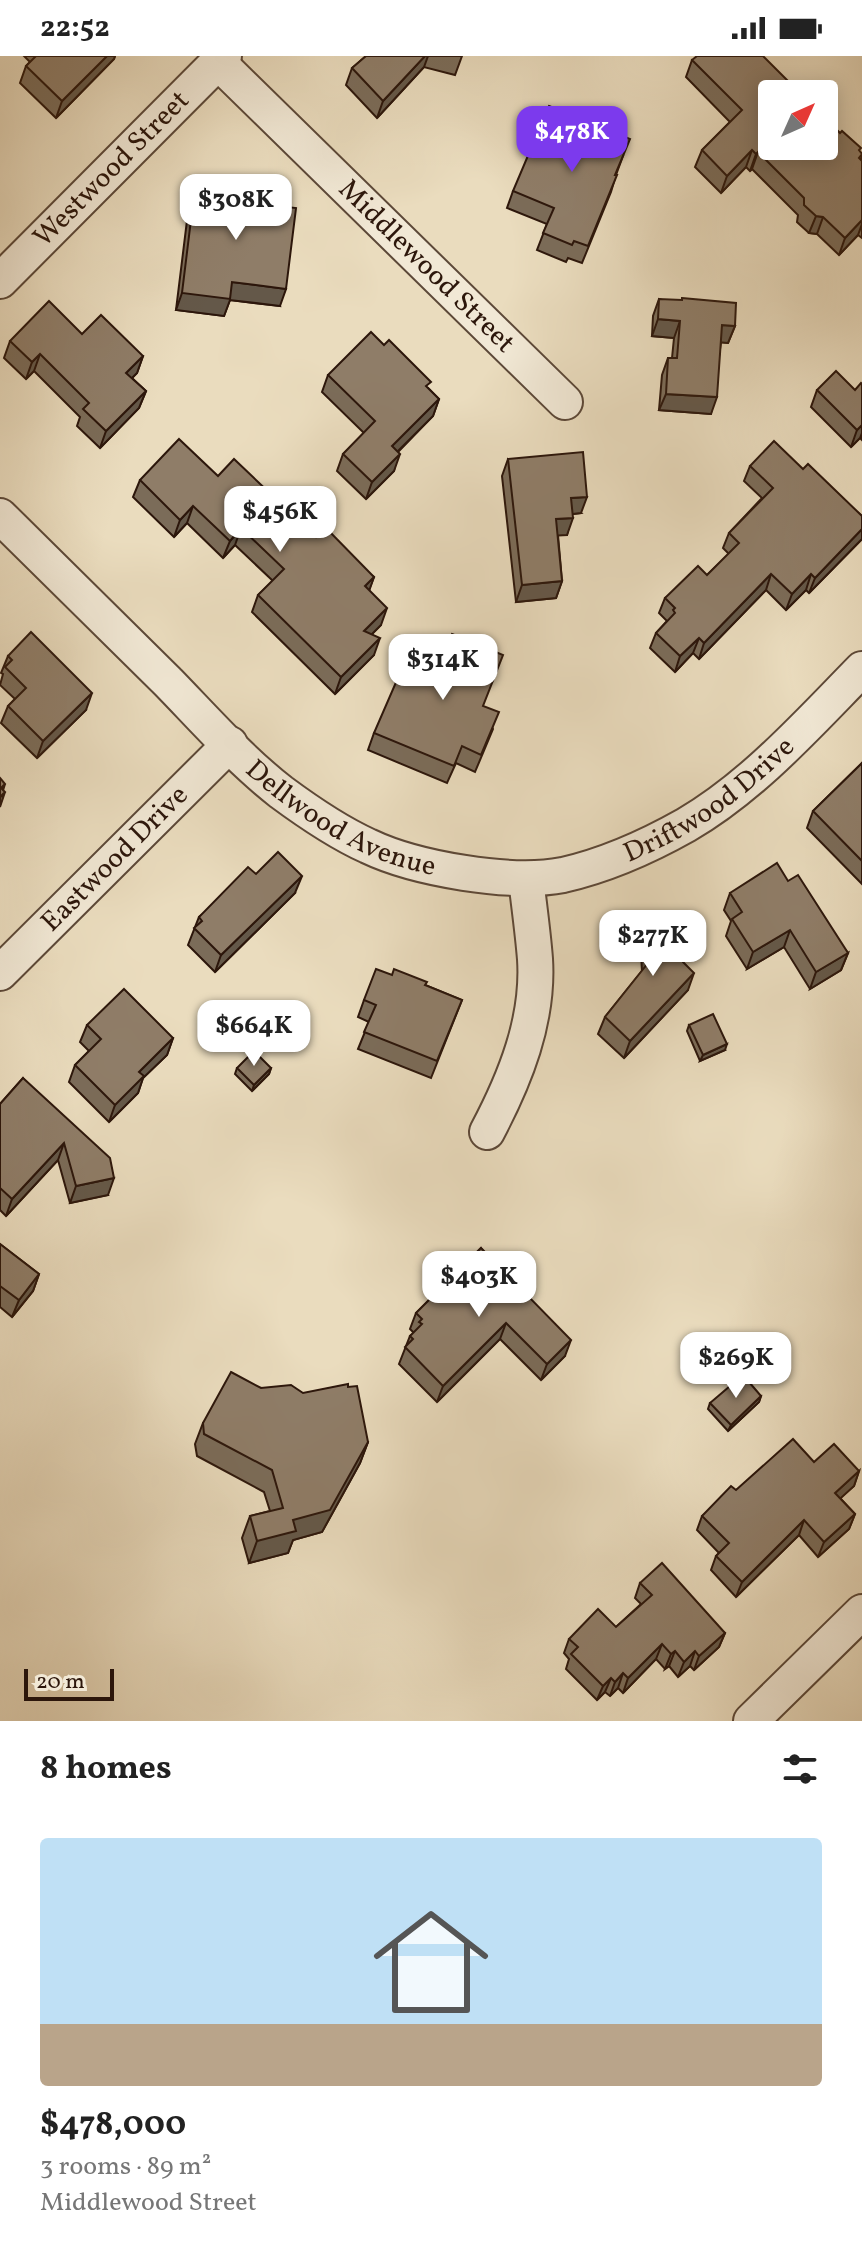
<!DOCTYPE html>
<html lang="en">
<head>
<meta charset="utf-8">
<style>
  body { margin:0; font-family:Vollkorn,serif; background:#f6f6f6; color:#222; height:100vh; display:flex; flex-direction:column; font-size:30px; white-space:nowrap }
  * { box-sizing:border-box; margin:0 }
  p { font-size:26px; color:#767676 }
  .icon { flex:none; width:44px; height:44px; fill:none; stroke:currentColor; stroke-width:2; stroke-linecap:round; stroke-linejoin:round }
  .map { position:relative; height:1665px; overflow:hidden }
  .sheet { display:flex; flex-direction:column; background:#fff; flex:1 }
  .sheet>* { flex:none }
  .needle { width:52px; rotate:45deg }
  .controls { position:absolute; left:758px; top:24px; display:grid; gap:16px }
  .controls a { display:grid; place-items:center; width:80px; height:80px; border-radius:8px; background:#fff; box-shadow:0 4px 20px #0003; font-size:40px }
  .scale { position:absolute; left:24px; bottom:20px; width:90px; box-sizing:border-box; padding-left:8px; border:4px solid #2c160b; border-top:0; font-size:22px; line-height:28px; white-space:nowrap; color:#2c160b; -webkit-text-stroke:6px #f1e8d5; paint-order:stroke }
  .price { position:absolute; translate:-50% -68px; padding:0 18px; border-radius:16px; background:#fff; color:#222; font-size:26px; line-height:52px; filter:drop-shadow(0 2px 4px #0008) }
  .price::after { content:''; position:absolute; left:50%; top:48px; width:24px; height:18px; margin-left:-12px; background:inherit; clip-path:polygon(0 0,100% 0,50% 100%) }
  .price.selected { background:#7c3aed; color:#fff }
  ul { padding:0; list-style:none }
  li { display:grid; align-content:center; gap:16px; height:424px; padding:0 40px }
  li+li { border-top:2px solid #e0e0e0 }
  li span { display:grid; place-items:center; height:248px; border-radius:8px; color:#555 }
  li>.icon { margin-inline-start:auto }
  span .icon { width:144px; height:144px; fill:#fffc; stroke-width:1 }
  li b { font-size:34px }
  h2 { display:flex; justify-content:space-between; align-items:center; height:96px; padding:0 40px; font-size:34px }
  .status { display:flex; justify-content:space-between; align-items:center; height:56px; padding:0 40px; background:#fff; direction:ltr }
  .status svg { height:22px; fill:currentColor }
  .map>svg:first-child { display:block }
</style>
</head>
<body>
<div class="status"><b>22:52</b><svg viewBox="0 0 49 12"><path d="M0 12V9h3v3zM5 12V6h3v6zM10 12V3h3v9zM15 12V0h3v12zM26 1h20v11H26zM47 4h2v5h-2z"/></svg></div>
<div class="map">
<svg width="862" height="1665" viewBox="0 0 862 1665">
  <rect width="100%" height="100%" fill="#eadcbe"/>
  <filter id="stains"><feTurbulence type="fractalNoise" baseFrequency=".0025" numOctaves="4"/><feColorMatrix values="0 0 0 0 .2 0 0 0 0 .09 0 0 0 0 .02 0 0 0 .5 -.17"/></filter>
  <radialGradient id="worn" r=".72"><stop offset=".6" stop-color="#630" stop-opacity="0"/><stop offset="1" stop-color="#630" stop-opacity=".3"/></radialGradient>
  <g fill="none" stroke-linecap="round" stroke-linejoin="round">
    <!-- minor casing -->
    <g stroke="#5c4838" stroke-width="38">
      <g id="minor">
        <path id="s1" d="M 218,6 L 565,346"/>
        <path id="s2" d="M 0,225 L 224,0"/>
        <path id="s3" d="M 0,460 C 56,516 112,571 168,626 C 204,663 240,704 281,736 C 308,756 337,776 368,790 C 416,813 511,829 563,819 C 607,809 647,791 686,769 C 753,730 808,668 862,613"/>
        <path id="s4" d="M 0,917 L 230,688"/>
        <path d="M 487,1076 C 515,1023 539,964 535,903 C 533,877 529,849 526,823"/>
        <polyline points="751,1665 862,1556"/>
      </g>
    </g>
    <!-- minor -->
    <use href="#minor" stroke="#f1e8d5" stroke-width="34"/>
  </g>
  <!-- wall -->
  <g fill="#7b6c59" stroke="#2c160b" stroke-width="2">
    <polygon points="24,0 115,0 114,3 56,62 20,27 26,10 30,6"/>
    <polygon points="366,0 462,0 455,19 424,11 377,62 346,29 352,12"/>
    <polygon points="692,4 772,38 862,98 861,104 862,105 862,182 858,179 839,199 817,178 809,177 797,166 798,159 752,113 750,115 746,111 721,137 695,111 702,94 730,66 686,21"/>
    <polygon points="623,100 616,119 611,136 582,207 568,202 566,206 537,194 547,168 507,152 513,135"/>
    <polygon points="196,123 237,145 280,250 230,244 224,260 176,254 190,140"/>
    <polygon points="659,243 735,270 728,287 721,286 711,358 659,354 662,319 668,302 672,302 674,282 652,280 653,260"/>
    <polygon points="10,285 143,300 137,317 132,322 146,335 139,352 100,392 77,370 80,361 34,315 26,323 4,302"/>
    <polygon points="328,319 428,332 439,343 433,360 398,396 394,415 366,443 337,415 343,398 364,377 322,336"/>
    <polygon points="862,328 862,384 860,382 851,391 811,351 817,334 855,334"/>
    <polygon points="508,403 581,457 572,458 567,479 558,479 562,525 556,542 516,546 502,420"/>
    <polygon points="750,410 803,413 862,460 862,483 809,537 806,534 786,554 766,534 699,603 693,597 675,616 650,592 656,577 667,565 659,557 665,542 707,519 729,498 723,492 729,477 762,442 744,425"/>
    <polygon points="218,420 316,481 374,521 369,534 381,569 372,578 374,599 335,638 252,556 258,539 273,525 235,489 223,502 187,467 174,481 133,441 140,424"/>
    <polygon points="8,600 86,654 37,702 1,667 8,650 15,643 0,629 3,618 1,617"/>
    <polygon points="440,606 483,650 493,673 475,716 456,707 447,727 368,694 374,677"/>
    <polygon points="862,707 862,828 807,772 813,755"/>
    <polygon points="256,818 295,837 215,916 188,889 199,861"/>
    <polygon points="788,825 848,897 841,914 810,933 784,891 747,913 726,880 731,865 724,854 730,837"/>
    <polygon points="646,863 683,906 688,934 624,1002 598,978 605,961 642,915 640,880"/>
    <polygon points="392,919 425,929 462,944 431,1022 358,993 369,966 358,961 364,944"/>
    <polygon points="87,969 173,982 167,999 143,1022 138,1037 109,1066 69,1026 75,1009 89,995 80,986"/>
    <polygon points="689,969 725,994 700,1005 687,975"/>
    <polygon points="237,1012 271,1012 269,1018 252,1035 235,1018"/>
    <polygon points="23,1022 108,1139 70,1147 58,1104 6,1160 0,1154 0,1048"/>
    <polygon points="0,1188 39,1218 33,1235 12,1261 0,1251"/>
    <polygon points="481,1192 565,1300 541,1324 500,1283 437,1346 399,1308 410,1280 414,1277 410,1273 416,1257"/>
    <polygon points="261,1332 368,1386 360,1407 322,1476 293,1484 288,1497 249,1507 242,1482 250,1460 270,1455 264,1436 197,1400 195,1388 203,1367"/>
    <polygon points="761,1340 759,1346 728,1375 708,1353 710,1347"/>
    <polygon points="814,1406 859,1415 854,1430 840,1442 855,1458 849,1473 818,1501 799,1479 736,1541 711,1514 716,1500 719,1497 697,1474 702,1460 736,1434"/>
    <polygon points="640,1527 725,1577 719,1591 694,1614 690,1610 678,1621 669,1610 665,1613 656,1603 623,1637 618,1632 610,1640 605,1636 597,1644 566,1613 569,1603 564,1597 569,1583 616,1571 641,1548 635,1542"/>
  </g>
  <!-- shaded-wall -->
  <g fill="#645849" stroke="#2c160b" stroke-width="2">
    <polygon points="107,0 115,0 114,3 56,62 62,45"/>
    <polygon points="425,0 428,0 424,11 377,62 383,45"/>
    <polygon points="752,94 746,111 721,137 727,120"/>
    <polygon points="758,96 752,113 750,115 756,98"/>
    <polygon points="816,160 823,161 817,178 809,177"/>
    <polygon points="862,164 862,168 858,179 839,199 845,182"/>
    <polygon points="232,226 286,233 280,250 230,244 224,260 176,254 182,237"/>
    <polygon points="658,263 680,265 674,282 652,280"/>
    <polygon points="722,269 735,270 728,287 716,286"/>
    <polygon points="40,298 34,315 26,323 32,306"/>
    <polygon points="143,300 137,317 120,334 126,317"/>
    <polygon points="146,335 139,352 100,392 106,375"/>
    <polygon points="666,338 717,341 711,358 659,354"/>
    <polygon points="439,343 433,360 386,407 392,390"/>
    <polygon points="862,369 862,377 860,382 851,391 857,374"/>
    <polygon points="400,398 394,415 366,443 372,426"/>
    <polygon points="587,441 581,457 564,459 571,442"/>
    <polygon points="193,450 187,467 174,481 180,464"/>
    <polygon points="573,462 567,479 550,480 556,463"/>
    <polygon points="241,472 235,489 223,502 230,485"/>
    <polygon points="862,473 862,483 809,537 815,522"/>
    <polygon points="771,518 766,534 699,603 704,587"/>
    <polygon points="811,518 806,534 786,554 792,538"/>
    <polygon points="374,521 368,538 365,530"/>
    <polygon points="562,525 556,542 516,546 522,529"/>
    <polygon points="387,552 381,569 358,592 364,575"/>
    <polygon points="380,582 374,599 335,638 341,621"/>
    <polygon points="699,582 693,597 675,616 680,600"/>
    <polygon points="92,637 86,654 37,702 43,685"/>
    <polygon points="5,728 1,741 5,736 0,751 0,735"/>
    <polygon points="302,820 295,837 215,916 221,899"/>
    <polygon points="790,874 784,891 747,913 753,896"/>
    <polygon points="848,897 841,914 810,933 816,916"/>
    <polygon points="694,917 688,934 624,1002 630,985"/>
    <polygon points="173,982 167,999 143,1022 138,1037 109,1066 115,1049 139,1016"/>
    <polygon points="727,988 725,994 700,1005 703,999"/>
    <polygon points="271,1012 269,1018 252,1035 254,1029"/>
    <polygon points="64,1087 58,1104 6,1160 12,1143"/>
    <polygon points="114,1122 108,1139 70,1147 76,1130"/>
    <polygon points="39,1218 33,1235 12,1261 19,1244"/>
    <polygon points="506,1267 500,1283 437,1346 443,1330"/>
    <polygon points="571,1284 565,1300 541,1324 547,1308"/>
    <polygon points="761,1340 759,1346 728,1375 731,1369"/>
    <polygon points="368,1386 360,1407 322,1476 293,1484 288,1497 249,1507 257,1485 293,1464"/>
    <polygon points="859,1415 854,1430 830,1452 835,1437"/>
    <polygon points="855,1458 849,1473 818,1501 824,1486"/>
    <polygon points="804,1464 799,1479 736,1541 742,1526"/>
    <polygon points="725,1577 719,1591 694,1614 699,1600"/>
    <polygon points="662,1588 656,1603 623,1637 628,1622"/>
    <polygon points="675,1595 669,1610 665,1613 671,1598"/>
    <polygon points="695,1595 690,1610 678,1621 684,1606"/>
    <polygon points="623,1617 618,1632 610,1640 615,1626"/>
    <polygon points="611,1622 605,1636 597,1644 603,1630"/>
  </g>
  <!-- building -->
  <g fill="#8f7d68" stroke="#2c160b" stroke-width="2">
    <polygon points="36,0 107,0 62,45 26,10"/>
    <polygon points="366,0 425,0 383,45 352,12"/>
    <polygon points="697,0 763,0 801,38 772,38 772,90 824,90 824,61 840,77 842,75 861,92 859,94 862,98 859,102 862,105 862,164 845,182 823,161 816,160 804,149 804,142 758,96 756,98 752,94 727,120 702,94 742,54 692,4"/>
    <polygon points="549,50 630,83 615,119 617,119 588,190 574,185 572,189 543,177 554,152 513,135"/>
    <polygon points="196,123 239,127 237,145 296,152 286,233 232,226 230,243 182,237"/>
    <polygon points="682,242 736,247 735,270 722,269 717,341 666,338 668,302 677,302 680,265 658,263 659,243 682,244"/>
    <polygon points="49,245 82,278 101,259 143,300 126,317 146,335 106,375 83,353 89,347 40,298 32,306 10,285"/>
    <polygon points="371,276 384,289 389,284 431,326 426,330 439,343 392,390 400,398 372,426 343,398 375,365 328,319"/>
    <polygon points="836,315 855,334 861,327 862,328 862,369 857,374 817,334"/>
    <polygon points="179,383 218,420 234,403 316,481 325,471 374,521 365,530 387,552 364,575 380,582 341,621 258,539 284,513 241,472 230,485 193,450 180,464 140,424"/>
    <polygon points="774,385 803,413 808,408 862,460 862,473 815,522 811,518 792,538 771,518 704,587 699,582 680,600 656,577 675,557 673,554 675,552 665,542 698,510 707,519 739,487 729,477 773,432 750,410"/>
    <polygon points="583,396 587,441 571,442 573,462 556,463 562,525 522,529 508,403"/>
    <polygon points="31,576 92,637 43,685 8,650 26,632 5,611 12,604 8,600"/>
    <polygon points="452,578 503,599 483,650 499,656 481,699 462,690 454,710 374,677 410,594 440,606"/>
    <polygon points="862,707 862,805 813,755"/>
    <polygon points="0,722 5,728 1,732 5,736 0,741"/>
    <polygon points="278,796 302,820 221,899 194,872 202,865 199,861 248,811 256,818"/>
    <polygon points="777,807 788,825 798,819 848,897 816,916 790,874 753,896 732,863 742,856 730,837"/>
    <polygon points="682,862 683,906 694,917 630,985 605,961 648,907 646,863"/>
    <polygon points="376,913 392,919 394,913 427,926 425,929 462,944 437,1005 364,976 376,949 364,944"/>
    <polygon points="124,933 173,982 139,1016 144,1020 115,1049 75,1009 101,983 87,969"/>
    <polygon points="713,958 727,988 703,999 689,969"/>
    <polygon points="254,995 271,1012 254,1029 237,1012"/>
    <polygon points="23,1022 110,1102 114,1122 76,1130 64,1087 12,1143 0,1132 0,1048"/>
    <polygon points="0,1188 39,1218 19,1244 0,1230"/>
    <polygon points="481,1192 571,1284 547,1308 506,1267 443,1330 405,1291 413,1283 410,1280 422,1268 419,1266 422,1263 416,1257"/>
    <polygon points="231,1316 261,1332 291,1329 303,1337 348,1328 348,1331 357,1330 368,1386 330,1454 293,1464 296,1475 257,1485 250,1460 283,1452 272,1414 204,1378 203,1367"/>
    <polygon points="743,1319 761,1340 731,1369 710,1347"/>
    <polygon points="793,1383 814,1406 834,1388 859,1415 835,1437 855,1458 824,1486 804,1464 742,1526 716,1500 729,1487 702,1460 731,1430 736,1434"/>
    <polygon points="662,1507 725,1577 699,1600 695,1595 684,1606 675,1595 671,1598 662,1588 628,1622 623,1617 615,1626 611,1622 603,1630 571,1598 578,1591 569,1583 598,1553 616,1571 652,1539 640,1527"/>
  </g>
  <g text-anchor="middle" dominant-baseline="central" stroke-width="6" stroke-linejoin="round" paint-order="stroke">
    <!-- street labels -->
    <g font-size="28" fill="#2c160b" stroke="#f1e8d5">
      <text stroke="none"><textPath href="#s2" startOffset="158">Westwood Street</textPath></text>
      <text stroke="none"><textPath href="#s1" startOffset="292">Middlewood Street</textPath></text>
      <text stroke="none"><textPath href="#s3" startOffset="862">Driftwood Drive</textPath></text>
      <text stroke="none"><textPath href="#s3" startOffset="460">Dellwood Avenue</textPath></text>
      <text stroke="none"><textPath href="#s4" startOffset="162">Eastwood Drive</textPath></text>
    </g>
  </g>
  <rect width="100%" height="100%" filter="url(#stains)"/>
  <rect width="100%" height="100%" fill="url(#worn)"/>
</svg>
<div class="controls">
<a><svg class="needle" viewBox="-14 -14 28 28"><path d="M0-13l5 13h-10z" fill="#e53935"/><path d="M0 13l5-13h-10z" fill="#767676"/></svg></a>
</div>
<div class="scale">20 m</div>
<b class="price selected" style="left:572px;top:118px">$478K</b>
<b class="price" style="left:236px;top:186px">$308K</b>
<b class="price" style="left:280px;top:498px">$456K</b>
<b class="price" style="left:443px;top:646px">$314K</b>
<b class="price" style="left:653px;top:922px">$277K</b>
<b class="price" style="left:254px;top:1012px">$664K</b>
<b class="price" style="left:479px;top:1263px">$403K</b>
<b class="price" style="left:736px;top:1344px">$269K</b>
</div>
<section class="sheet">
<h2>8 homes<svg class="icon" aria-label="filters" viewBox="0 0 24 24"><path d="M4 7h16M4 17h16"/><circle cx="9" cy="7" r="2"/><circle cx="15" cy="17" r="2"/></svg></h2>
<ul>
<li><span style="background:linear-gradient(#bfe0f5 75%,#b9a48a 0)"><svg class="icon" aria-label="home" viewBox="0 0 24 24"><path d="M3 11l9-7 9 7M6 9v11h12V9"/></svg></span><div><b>$478,000</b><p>3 rooms · 89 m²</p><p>Middlewood Street</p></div></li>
</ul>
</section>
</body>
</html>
